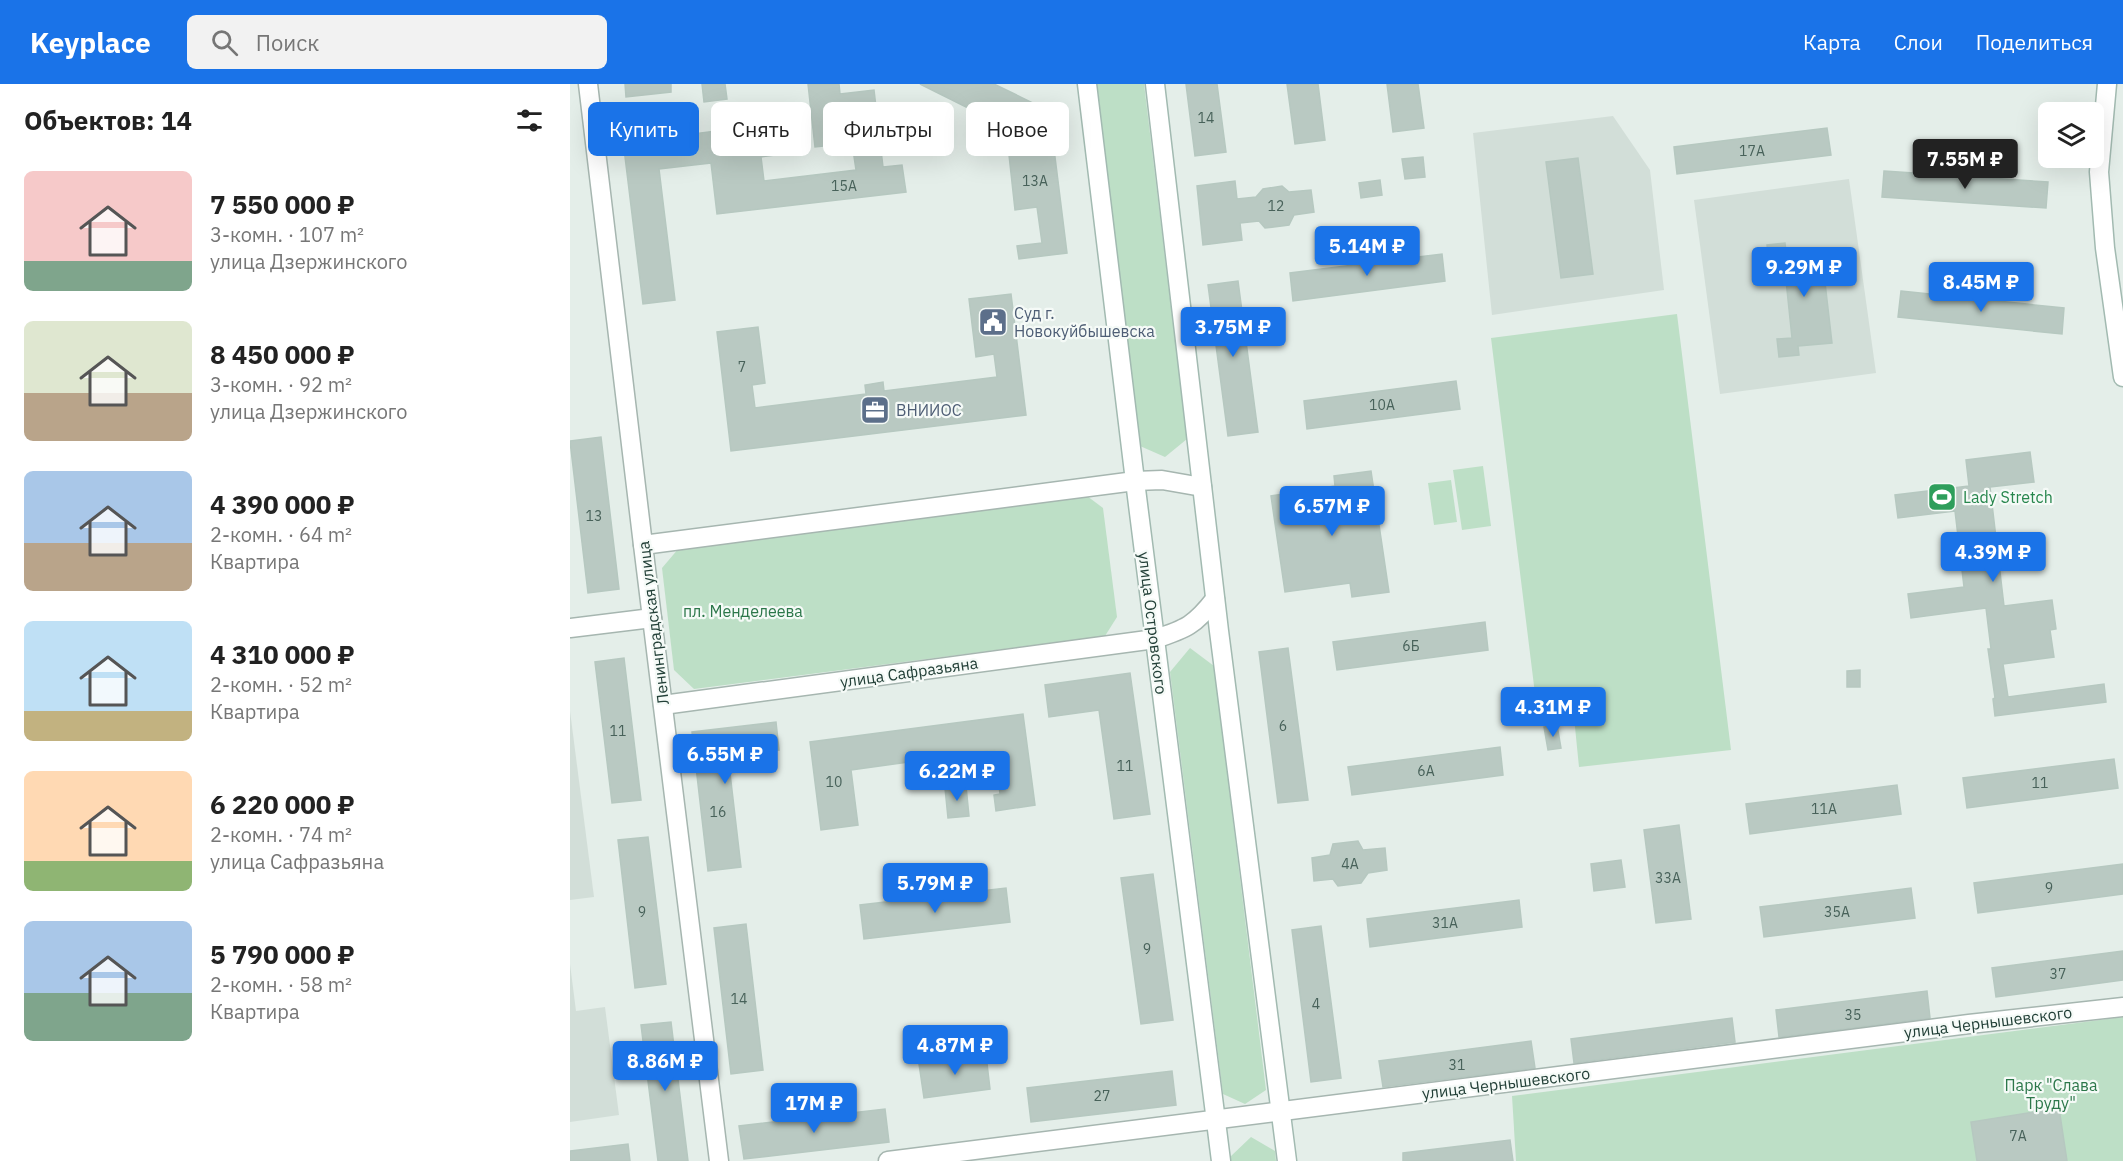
<!DOCTYPE html>
<html lang="ru">
<head>
<meta charset="utf-8">
<style>
  body { margin:0; font-family:"IBM Plex Sans",sans-serif; background:#f2f2f2; color:#222; height:100vh; display:flex; flex-direction:column; font-size:22px; white-space:nowrap }
  * { box-sizing:border-box; margin:0 }
  p { font-size:20px; color:#767676 }
  .icon { flex:none; width:33px; height:33px; fill:none; stroke:currentColor; stroke-width:2; stroke-linecap:round; stroke-linejoin:round }
  .map { position:relative; flex:1; overflow:hidden }
  .panel { display:flex; flex-direction:column; background:#fff; width:570px }
  .panel>* { flex:none }
  .hud { position:absolute; left:18px; top:18px; width:570px; height:54px; display:flex; gap:12px }
  .tools { position:absolute; left:1468px; top:18px; display:grid; gap:12px }
  .tools a { display:grid; place-items:center; width:66px; height:66px; border-radius:9px; background:#fff; box-shadow:0 6px 24px #0002; font-size:30px }
  .price { position:absolute; translate:-50% -51px; padding:0 14px; border-radius:6px; background:#1a73e8; color:#fff; font-size:20px; line-height:39px; filter:drop-shadow(0 2px 3px #0008) }
  .price::after { content:''; position:absolute; left:50%; top:36px; width:18px; height:14px; margin-left:-9px; background:inherit; clip-path:polygon(0 0,100% 0,50% 100%) }
  .price.selected { background:#222; color:#fff }
  ul { padding:0; list-style:none }
  li { display:flex; align-items:center; gap:18px; height:150px; padding:0 24px }
  li span { display:grid; place-items:center; flex:none; width:168px; height:120px; border-radius:9px; color:#555 }
  li>.icon { margin-inline-start:auto }
  span .icon { width:72px; height:72px; fill:#fffc; stroke-width:1 }
  li b { font-size:26px }
  h2 { display:flex; justify-content:space-between; align-items:center; height:72px; padding:0 24px; font-size:26px }
  .chip { padding:0 21px; border-radius:9px; background:#fff; box-shadow:0 6px 24px #0002; font-size:21px; line-height:54px }
  .chip.selected { background:#1a73e8; color:#fff }
  header { display:flex; align-items:center; gap:36px; box-sizing:border-box; height:84px; padding:0 30px; background:#1a73e8; color:#fff }
  header strong { font-size:28px }
  nav { display:flex; gap:33px; margin-inline-start:auto; font-size:21px }
  .search { width:420px; height:54px; background:#f2f2f2; display:flex; align-items:center; gap:15px; box-sizing:border-box; padding:0 21px; border-radius:9px; color:#767676; font-size:22px }
  main { display:flex; flex:1; min-height:0 }
  .map>svg:first-child { display:block }
</style>
</head>
<body>
<header>
<strong>Keyplace</strong>
<div class="search"><svg class="icon" aria-label="search" viewBox="0 0 24 24"><circle cx="10" cy="10" r="6"/><path d="M15 15l6 6"/></svg>Поиск</div>
<nav><a>Карта</a><a>Слои</a><a>Поделиться</a></nav>
</header>
<main>
<section class="panel">
<h2>Объектов: 14<svg class="icon" aria-label="filters" viewBox="0 0 24 24"><path d="M4 7h16M4 17h16"/><circle cx="9" cy="7" r="2"/><circle cx="15" cy="17" r="2"/></svg></h2>
<ul>
<li><span style="background:linear-gradient(#f6c9c9 75%,#7fa58c 0)"><svg class="icon" aria-label="home" viewBox="0 0 24 24"><path d="M3 11l9-7 9 7M6 9v11h12V9"/></svg></span><div><b>7 550 000 ₽</b><p>3-комн. · 107 m²</p><p>улица Дзержинского</p></div></li>
<li><span style="background:linear-gradient(#dfe7d0 60%,#b9a48a 0)"><svg class="icon" aria-label="home" viewBox="0 0 24 24"><path d="M3 11l9-7 9 7M6 9v11h12V9"/></svg></span><div><b>8 450 000 ₽</b><p>3-комн. · 92 m²</p><p>улица Дзержинского</p></div></li>
<li><span style="background:linear-gradient(#a9c7e8 60%,#b9a48a 0)"><svg class="icon" aria-label="home" viewBox="0 0 24 24"><path d="M3 11l9-7 9 7M6 9v11h12V9"/></svg></span><div><b>4 390 000 ₽</b><p>2-комн. · 64 m²</p><p>Квартира</p></div></li>
<li><span style="background:linear-gradient(#bfe0f5 75%,#c2b280 0)"><svg class="icon" aria-label="home" viewBox="0 0 24 24"><path d="M3 11l9-7 9 7M6 9v11h12V9"/></svg></span><div><b>4 310 000 ₽</b><p>2-комн. · 52 m²</p><p>Квартира</p></div></li>
<li><span style="background:linear-gradient(#ffd9b3 75%,#8fb573 0)"><svg class="icon" aria-label="home" viewBox="0 0 24 24"><path d="M3 11l9-7 9 7M6 9v11h12V9"/></svg></span><div><b>6 220 000 ₽</b><p>2-комн. · 74 m²</p><p>улица Сафразьяна</p></div></li>
<li><span style="background:linear-gradient(#a9c7e8 60%,#7fa58c 0)"><svg class="icon" aria-label="home" viewBox="0 0 24 24"><path d="M3 11l9-7 9 7M6 9v11h12V9"/></svg></span><div><b>5 790 000 ₽</b><p>2-комн. · 58 m²</p><p>Квартира</p></div></li>
</ul>
</section>
<div class="map">
<svg width="1553" height="1077" viewBox="0 0 1553 1077">
  <rect width="100%" height="100%" fill="#e4eee9"/>
  <!-- built -->
  <g fill="#d2ded8">
    <polygon points="1043,32 1080,86 1094,206 922,231 903,49"/>
    <polygon points="1279,95 1306,289 1150,310 1124,116"/>
    <polygon points="0,627 24,813 0,816"/>
    <polygon points="0,880 6,927 35,923 49,1031 0,1038"/>
  </g>
  <!-- green -->
  <g fill="#bddfc6">
    <polygon points="527,0 574,0 617,355 595,373 570,362"/>
    <polygon points="1107,230 1161,666 1009,683 1003,623 967,626 921,254"/>
    <polygon points="913,382 921,442 892,446 883,386"/>
    <polygon points="881,396 887,438 864,441 858,399"/>
    <polygon points="517,412 533,424 547,533 535,552 124,605 104,586 92,484 109,464"/>
    <polygon points="620,564 644,582 696,1006 675,1020 653,1010 600,588"/>
    <polygon points="1553,933 1553,1077 946,1077 942,1012"/>
    <polygon points="681,1053 705,1067 706,1077 661,1077 660,1073"/>
  </g>
  <!-- building -->
  <g fill="#b9c9c2" stroke="#b6c8c0" stroke-width="1.5">
    <polygon points="55,0 101,0 101,8 56,13"/>
    <polygon points="132,0 155,0 157,15 134,18"/>
    <polygon points="238,0 269,0 270,10 304,6 313,83 332,81 336,108 147,130 141,79 89,85 105,216 73,220 51,40 82,36 85,55 216,38 219,69 191,73 194,97 286,86 282,59 245,63"/>
    <polygon points="350,0 424,0 465,20 450,50"/>
    <polygon points="616,0 647,0 656,68 625,72"/>
    <polygon points="717,0 748,0 755,56 725,60"/>
    <polygon points="817,0 848,0 854,44 823,48"/>
    <polygon points="1257,44 1261,71 1107,90 1104,63"/>
    <polygon points="484,65 497,169 449,175 447,162 472,159 467,123 445,126 439,71"/>
    <polygon points="853,73 855,93 835,95 832,75"/>
    <polygon points="1008,74 1023,190 991,194 976,78"/>
    <polygon points="1314,87 1478,98 1476,124 1312,113"/>
    <polygon points="810,96 812,111 791,114 789,99"/>
    <polygon points="665,97 667,115 686,113 693,105 712,102 719,108 741,106 744,128 724,131 719,141 695,144 689,137 670,139 672,156 633,161 627,102"/>
    <polygon points="1215,159 1216,167 1251,164 1262,259 1228,262 1229,271 1209,273 1207,255 1222,254 1214,177 1199,179 1197,161"/>
    <polygon points="872,170 875,197 723,217 720,189"/>
    <polygon points="668,197 688,348 658,352 638,201"/>
    <polygon points="1331,207 1494,224 1492,250 1328,233"/>
    <polygon points="441,210 456,331 161,367 147,248 188,243 195,299 182,301 185,324 296,310 295,301 313,298 314,307 427,293 424,270 406,273 399,215"/>
    <polygon points="886,297 890,325 737,345 734,317"/>
    <polygon points="31,353 49,505 18,509 0,357"/>
    <polygon points="1460,368 1464,398 1420,403 1434,522 1482,516 1486,545 1480,546 1484,573 1433,580 1438,613 1534,600 1536,618 1425,632 1423,615 1425,614 1418,565 1421,565 1416,524 1341,534 1338,510 1394,503 1385,427 1328,434 1325,411 1399,402 1396,376"/>
    <polygon points="801,387 819,508 782,513 780,499 715,508 701,412 765,402 764,392"/>
    <polygon points="915,538 918,566 767,586 763,558"/>
    <polygon points="718,564 738,716 708,719 689,568"/>
    <polygon points="54,574 71,716 42,719 25,578"/>
    <polygon points="1290,586 1290,603 1277,603 1277,587"/>
    <polygon points="560,589 580,730 544,735 529,626 479,633 475,601"/>
    <polygon points="453,630 465,721 426,727 424,711 430,710 425,666 281,686 288,741 251,746 240,658"/>
    <polygon points="206,638 209,666 158,672 171,783 138,787 122,648"/>
    <polygon points="987,641 991,664 978,666 974,643"/>
    <polygon points="930,663 933,691 782,711 778,683"/>
    <polygon points="1544,675 1548,704 1397,724 1393,694"/>
    <polygon points="1327,701 1331,730 1180,750 1176,720"/>
    <polygon points="396,702 399,732 378,734 375,704"/>
    <polygon points="1109,741 1121,835 1086,839 1074,746"/>
    <polygon points="78,753 96,900 65,904 48,756"/>
    <polygon points="788,757 793,766 815,764 817,786 798,789 791,799 768,802 763,795 744,797 742,774 760,771 763,760"/>
    <polygon points="1051,776 1055,803 1024,807 1021,780"/>
    <polygon points="1553,780 1553,810 1408,829 1404,799"/>
    <polygon points="583,790 603,936 571,940 551,794"/>
    <polygon points="436,804 440,838 294,855 290,821"/>
    <polygon points="1341,804 1345,834 1194,853 1190,823"/>
    <polygon points="949,816 952,843 800,863 797,835"/>
    <polygon points="176,840 193,986 161,990 144,844"/>
    <polygon points="751,842 771,994 741,998 722,846"/>
    <polygon points="1553,867 1553,896 1426,913 1422,884"/>
    <polygon points="1357,907 1360,934 1209,953 1206,926"/>
    <polygon points="1162,934 1165,958 1004,979 1001,955"/>
    <polygon points="101,938 118,1077 88,1077 71,941"/>
    <polygon points="961,957 965,984 813,1003 809,977"/>
    <polygon points="416,971 420,1005 354,1014 349,980"/>
    <polygon points="602,987 606,1021 461,1038 457,1004"/>
    <polygon points="1489,1024 1497,1077 1407,1077 1401,1038"/>
    <polygon points="315,1025 319,1058 174,1075 169,1042"/>
    <polygon points="940,1056 943,1077 833,1077 833,1069"/>
    <polygon points="58,1060 60,1077 0,1077 0,1067"/>
  </g>
  <g fill="none" stroke-linecap="round" stroke-linejoin="round">
    <!-- minor casing -->
    <g stroke="#a6b6b0" stroke-width="21">
      <g id="minor">
        <polyline points="18,0 73,461 565,397 592,396 632,403"/>
        <polyline points="0,544 82,534"/>
        <path d="M 93,621 L 585,555 C 616,545 625,541 645,515"/>
        <polyline points="318,1077 1399,940 1553,923"/>
      </g>
    </g>
    <!-- tertiary casing -->
    <g stroke="#a6b6b0" stroke-width="21">
      <polyline id="tertiary" points="73,461 149,1077"/>
    </g>
    <!-- secondary casing -->
    <g stroke="#a2bab1" stroke-width="21">
      <g id="secondary">
        <polyline points="517,0 565,397 651,1077"/>
        <polyline points="585,0 649,547 717,1077"/>
        <polyline points="1537,0 1529,88 1535,164 1553,293"/>
      </g>
    </g>
    <!-- minor -->
    <use href="#minor" stroke="#fff" stroke-width="18"/>
    <!-- tertiary -->
    <use href="#tertiary" stroke="#fff" stroke-width="18"/>
    <!-- secondary -->
    <use href="#secondary" stroke="#fff" stroke-width="18"/>
  </g>
  <!-- icons -->
  <defs>
    <g id="civic-square" transform="scale(1.5)"><rect x="-9" y="-9" width="18" height="18" rx="4" fill="#5c6f8a" stroke="#f5faf7"/><path d="M-.6-6.5H3V-4.5H.6V-3L4-1V1h2V6H-6V1h2V-1L-.6-3ZM-1.2 2.5V6h2.4V2.5Z" fill="#fff"/></g>
    <g id="office-square" transform="scale(1.5)"><rect x="-9" y="-9" width="18" height="18" rx="4" fill="#5c6f8a" stroke="#f5faf7"/><path d="M-6-3h4V-5.5h4V-3h4V5H-6ZM-1-4.5V-3h2v-1.5ZM-6 0V1H6V0Z" fill="#fff"/></g>
    <g id="stadium-square" transform="scale(1.5)"><rect x="-9" y="-9" width="18" height="18" rx="4" fill="#2e9e5b" stroke="#f5faf7"/><path d="M0-5a6.5 5 0 1 0 0 10a6.5 5 0 1 0 0-10ZM-3.5-1.8h7v3.6h-7Z" fill="#fff"/></g>
  </defs>
  <g fill-rule="evenodd">
    <use href="#civic-square" x="423" y="238"/>
    <use href="#office-square" x="305" y="326"/>
    <use href="#stadium-square" x="1372" y="413"/>
  </g>
  <g text-anchor="middle" dominant-baseline="central" stroke-width="4.5" stroke-linejoin="round" paint-order="stroke">
    <!-- number labels -->
    <g font-size="14" fill="#48625a">
      <text x="636" y="34">14</text>
      <text x="1182" y="67">17А</text>
      <text x="465" y="97">13А</text>
      <text x="274" y="102">15А</text>
      <text x="706" y="122">12</text>
      <text x="172" y="283">7</text>
      <text x="812" y="321">10А</text>
      <text x="24" y="432">13</text>
      <text x="841" y="562">6Б</text>
      <text x="713" y="642">6</text>
      <text x="48" y="647">11</text>
      <text x="555" y="682">11</text>
      <text x="856" y="687">6А</text>
      <text x="264" y="698">10</text>
      <text x="1470" y="699">11</text>
      <text x="1254" y="725">11А</text>
      <text x="148" y="728">16</text>
      <text x="780" y="780">4А</text>
      <text x="1098" y="794">33А</text>
      <text x="1479" y="804">9</text>
      <text x="72" y="828">9</text>
      <text x="1267" y="828">35А</text>
      <text x="875" y="839">31А</text>
      <text x="577" y="865">9</text>
      <text x="1488" y="890">37</text>
      <text x="169" y="915">14</text>
      <text x="746" y="920">4</text>
      <text x="1283" y="931">35</text>
      <text x="887" y="981">31</text>
      <text x="532" y="1012">27</text>
      <text x="1448" y="1052">7А</text>
    </g>
    <!-- service labels -->
    <g font-size="16" fill="#4e5e75" stroke="#f5faf7" text-anchor="start">
      <text x="444" y="229">Суд г.<tspan x="444" dy="18">Новокуйбышевска</tspan></text>
      <text x="326" y="326">ВНИИОС</text>
    </g>
    <!-- leisure labels -->
    <g font-size="16" fill="#27864d" stroke="#f5faf7" text-anchor="start">
      <text x="1393" y="413">Lady Stretch</text>
    </g>
    <!-- park labels -->
    <g font-size="16" fill="#2c774a" stroke="#f5faf7">
      <text x="173" y="527">пл. Менделеева</text>
      <text x="1481" y="1001">Парк "Слава<tspan x="1481" dy="18">Труду"</tspan></text>
    </g>
    <!-- street labels -->
    <g font-size="16" fill="#234038" stroke="#f5faf7">
      <text transform="translate(83 539) rotate(-97)">Ленинградская улица</text>
      <text transform="translate(583 539) rotate(83)">улица Островского</text>
      <text transform="translate(339 588) rotate(-8)">улица Сафразьяна</text>
      <text transform="translate(1418 938) rotate(-7)">улица Чернышевского</text>
      <text transform="translate(936 999) rotate(-7)">улица Чернышевского</text>
    </g>
  </g>
</svg>
<div class="tools">
<a><svg class="icon" aria-label="layers" viewBox="0 0 24 24"><path d="M12 4l9 5-9 5-9-5zM3 14l9 5 9-5"/></svg></a>
</div>
<b class="price selected" style="left:1395px;top:106px">7.55M ₽</b>
<b class="price" style="left:797px;top:193px">5.14M ₽</b>
<b class="price" style="left:1234px;top:214px">9.29M ₽</b>
<b class="price" style="left:1411px;top:229px">8.45M ₽</b>
<b class="price" style="left:663px;top:274px">3.75M ₽</b>
<b class="price" style="left:762px;top:453px">6.57M ₽</b>
<b class="price" style="left:1423px;top:499px">4.39M ₽</b>
<b class="price" style="left:983px;top:654px">4.31M ₽</b>
<b class="price" style="left:155px;top:701px">6.55M ₽</b>
<b class="price" style="left:387px;top:718px">6.22M ₽</b>
<b class="price" style="left:365px;top:830px">5.79M ₽</b>
<b class="price" style="left:385px;top:992px">4.87M ₽</b>
<b class="price" style="left:95px;top:1008px">8.86M ₽</b>
<b class="price" style="left:244px;top:1050px">17M ₽</b>
<div class="hud">
<a class="chip selected">Купить</a>
<a class="chip">Снять</a>
<a class="chip">Фильтры</a>
<a class="chip">Новое</a>
</div>
</div>
</main>
</body>
</html>
